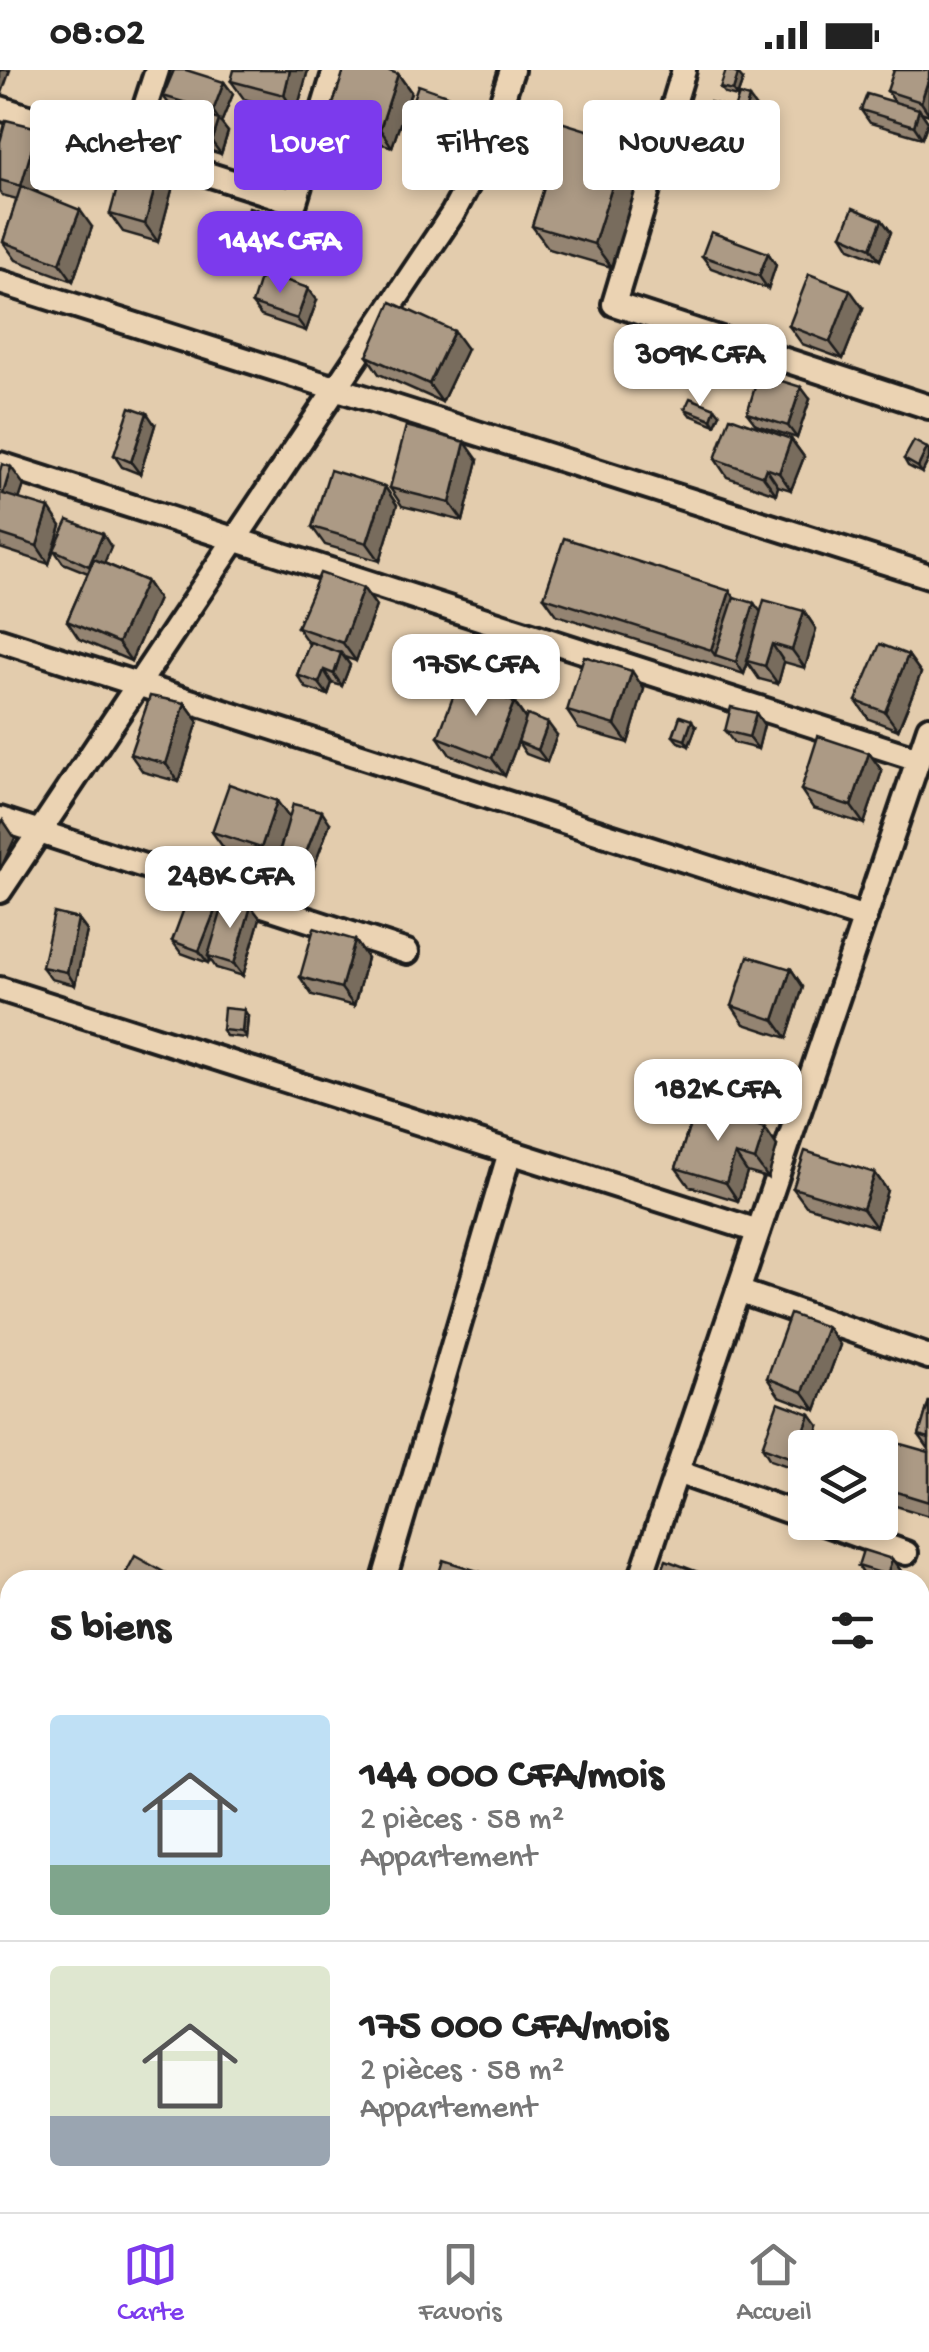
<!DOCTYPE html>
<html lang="fr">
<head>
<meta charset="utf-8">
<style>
  body { margin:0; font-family:"Gochi Hand",sans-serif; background:#f6f6f6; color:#222; height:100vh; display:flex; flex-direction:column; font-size:38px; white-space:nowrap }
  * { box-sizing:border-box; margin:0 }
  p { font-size:32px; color:#767676 }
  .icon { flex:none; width:55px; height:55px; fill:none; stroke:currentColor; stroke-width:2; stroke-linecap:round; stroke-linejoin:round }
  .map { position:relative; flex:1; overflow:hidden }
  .sheet { position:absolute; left:0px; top:1500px; width:930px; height:642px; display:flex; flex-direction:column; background:#fff; border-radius:30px 30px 0 0; box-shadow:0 5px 15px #0003 }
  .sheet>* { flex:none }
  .banner { position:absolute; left:30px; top:30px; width:870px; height:90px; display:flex; gap:20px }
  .buttons { position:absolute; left:788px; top:1360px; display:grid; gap:20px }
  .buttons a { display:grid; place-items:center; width:110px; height:110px; border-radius:10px; background:#fff; box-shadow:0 5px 15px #0003; font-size:50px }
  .price { position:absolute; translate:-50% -85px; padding:0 22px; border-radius:20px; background:#fff; color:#222; font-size:32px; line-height:65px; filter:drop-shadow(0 2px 5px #0008) }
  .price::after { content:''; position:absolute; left:50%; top:60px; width:30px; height:22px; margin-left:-15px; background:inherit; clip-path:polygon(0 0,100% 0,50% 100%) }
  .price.selected { background:#7c3aed; color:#fff }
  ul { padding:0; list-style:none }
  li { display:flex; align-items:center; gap:30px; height:250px; padding:0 50px }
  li+li { border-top:2px solid #e0e0e0 }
  li span { display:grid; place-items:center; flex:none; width:280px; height:200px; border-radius:10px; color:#555 }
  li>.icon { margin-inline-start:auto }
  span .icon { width:120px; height:120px; fill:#fffc; stroke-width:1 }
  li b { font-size:42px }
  h2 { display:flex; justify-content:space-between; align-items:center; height:120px; padding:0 50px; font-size:42px }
  .chip { padding:0 35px; border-radius:10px; background:#fff; box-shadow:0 5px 15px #0003; font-size:35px; line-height:90px }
  .chip.selected { background:#7c3aed; color:#fff }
  .status { display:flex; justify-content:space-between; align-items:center; height:70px; padding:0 50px; background:#fff; direction:ltr }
  .status svg { height:28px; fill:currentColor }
  .dock { display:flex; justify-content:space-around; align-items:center; height:140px; border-top:2px solid #e0e0e0; background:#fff; font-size:28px; color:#767676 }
  .dock a { display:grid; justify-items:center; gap:5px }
  .dock .selected { color:#7c3aed }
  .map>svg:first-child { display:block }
</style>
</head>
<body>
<div class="status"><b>08:02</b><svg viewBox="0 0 49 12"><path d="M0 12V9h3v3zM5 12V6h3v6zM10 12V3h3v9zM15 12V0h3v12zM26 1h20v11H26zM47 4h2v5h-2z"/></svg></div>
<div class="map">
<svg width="929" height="2142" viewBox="0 0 929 2142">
  <defs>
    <pattern id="wetland-marsh" width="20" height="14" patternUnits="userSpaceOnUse" patternTransform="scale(2.5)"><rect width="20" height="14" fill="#c2af95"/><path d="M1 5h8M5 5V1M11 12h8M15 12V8" fill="none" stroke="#a69680"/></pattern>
  </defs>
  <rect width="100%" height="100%" fill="#e3ccad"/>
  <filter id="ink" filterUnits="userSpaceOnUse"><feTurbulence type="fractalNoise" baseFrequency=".01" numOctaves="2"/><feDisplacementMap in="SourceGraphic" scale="20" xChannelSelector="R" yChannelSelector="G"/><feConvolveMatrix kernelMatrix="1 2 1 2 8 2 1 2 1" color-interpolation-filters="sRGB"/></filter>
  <g filter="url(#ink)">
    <!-- wetland -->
    <polygon fill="url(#wetland-marsh)" stroke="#6f6658" stroke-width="2.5" points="0,1986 10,1992 10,2132 216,2132 223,2142 0,2142"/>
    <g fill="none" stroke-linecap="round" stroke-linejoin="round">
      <!-- minor casing -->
      <g stroke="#1c1c1c" stroke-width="30">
        <g id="minor">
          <polyline points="684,0 614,234 929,337"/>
          <polyline points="0,38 295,132 335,0"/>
          <polyline points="131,80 157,0"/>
          <polyline points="0,212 929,506"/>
          <polyline points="0,394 918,689"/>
          <polyline points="0,570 865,848"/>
          <polyline points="0,749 407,882"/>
          <polyline points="0,821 453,143 484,85 512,0"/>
          <polyline points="0,919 758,1161"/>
          <polyline points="738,1221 929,1287"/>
          <polyline points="677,1402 805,1447"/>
          <polyline points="820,1452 906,1483"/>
          <polyline points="384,1510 510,1082"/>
          <polyline points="640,1510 929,658"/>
          <polyline points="0,1566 10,1571"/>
          <polyline points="0,1761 10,1766"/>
          <polyline points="920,1902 929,1905"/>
          <polyline points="920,2111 929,2114"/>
          <polyline points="331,2132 348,2142"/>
          <polyline points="459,2132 466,2142"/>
          <polyline points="412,2142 418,2132"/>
        </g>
      </g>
      <!-- minor -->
      <use href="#minor" stroke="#ebd3b3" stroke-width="22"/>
    </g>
    <!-- wall -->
    <g fill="#948472" stroke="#1c1c1c" stroke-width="2.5">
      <polygon points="308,0 296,43 244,29 231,11"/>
      <polygon points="929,0 929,45 921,42 928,52 922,68 870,53 861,40 895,32 887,21"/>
      <polygon points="398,4 411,22 392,77 342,61 330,43"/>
      <polygon points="743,10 737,27 725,24 720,18"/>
      <polygon points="224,12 233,24 221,53 228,62 221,84 168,68 160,56 169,34 163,26"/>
      <polygon points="734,39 758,40 749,66 715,56 707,44"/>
      <polygon points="409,41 469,42 460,68 417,53"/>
      <polygon points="38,58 50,76 37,122 92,157 73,211 16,190 3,172 17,129 2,125 0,122 0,72"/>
      <polygon points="486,82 642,96 611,197 549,179 532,156 544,119 503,106"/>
      <polygon points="57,89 108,91 102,111 66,101"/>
      <polygon points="173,116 158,172 123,162 110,144"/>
      <polygon points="273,144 278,150 273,166 248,158 244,152"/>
      <polygon points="882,150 891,162 880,190 850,178 842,165"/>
      <polygon points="768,183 776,195 768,219 711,198 702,186"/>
      <polygon points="317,230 306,261 261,246 252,234"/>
      <polygon points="863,238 843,289 802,274 789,256"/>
      <polygon points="467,279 442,332 379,304 367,286"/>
      <polygon points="810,329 797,368 756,355 747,343"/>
      <polygon points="685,339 720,344 715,355 690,345"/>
      <polygon points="155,355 140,404 122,397 114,385"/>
      <polygon points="791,369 804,387 791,420 778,416 776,424 727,407 715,389"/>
      <polygon points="929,380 929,389 922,403 908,396 904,389"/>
      <polygon points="478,390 463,451 402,436 390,418"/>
      <polygon points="0,401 24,415 19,429 61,456 49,494 0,478"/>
      <polygon points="385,417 397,435 380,491 325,475 312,457"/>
      <polygon points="111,477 104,493 146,511 158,529 131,591 79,569 67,551 88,503 63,493 54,480"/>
      <polygon points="363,518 376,536 356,591 344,587 350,595 342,616 332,613 328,625 306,618 297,605 309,574 297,557"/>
      <polygon points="544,527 734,527 761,542 804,541 816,559 805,598 784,592 778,614 759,609 748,593 744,604 557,545"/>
      <polygon points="908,585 921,603 898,660 869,649 856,631"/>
      <polygon points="644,619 628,673 579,659 567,641"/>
      <polygon points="514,632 526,649 557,665 547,692 526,684 518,672 505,706 450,685 438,667"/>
      <polygon points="185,633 198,651 179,712 143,702 130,684"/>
      <polygon points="764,655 758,679 734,673 725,661"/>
      <polygon points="696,657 689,676 678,672 673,666"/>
      <polygon points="869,683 882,701 864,754 813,738 801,720"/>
      <polygon points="289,748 330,753 305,821 282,814 274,801 286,760 274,796 225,780 212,762"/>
      <polygon points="260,848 243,906 216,898 210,889 208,893 181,883 172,871"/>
      <polygon points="78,849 87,861 75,915 51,909 42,897"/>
      <polygon points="355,870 367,888 354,936 312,925 300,907"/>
      <polygon points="791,899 803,917 787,968 744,954 732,936"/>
      <polygon points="244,940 248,946 246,968 226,966 222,960"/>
      <polygon points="696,1036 777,1076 768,1108 747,1102 738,1131 689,1116 676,1098"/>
      <polygon points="875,1103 887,1120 876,1157 806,1136 793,1118"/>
      <polygon points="827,1257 840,1275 816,1340 779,1326 767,1308"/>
      <polygon points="929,1331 929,1379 919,1365"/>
      <polygon points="819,1356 811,1378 805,1378 805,1394 802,1401 770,1390 762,1377"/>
      <polygon points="929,1382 929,1446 889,1434 880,1422 880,1404"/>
      <polygon points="892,1489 901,1501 898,1510 873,1510 866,1508 858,1496"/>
      <polygon points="524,2132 572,2132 568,2142 528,2142 523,2134"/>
    </g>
    <!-- shaded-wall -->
    <g fill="#786c5d" stroke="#1c1c1c" stroke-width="2.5">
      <polygon points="0,0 10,0 2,23 0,20"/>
      <polygon points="290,0 308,0 296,43 284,25"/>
      <polygon points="398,4 411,22 392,77 380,59"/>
      <polygon points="738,4 743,10 737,27 733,21"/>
      <polygon points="929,8 929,44 921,32"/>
      <polygon points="224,12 233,24 221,53 228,62 221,84 212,72 219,50 213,41"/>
      <polygon points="749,28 758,40 749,66 741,54"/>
      <polygon points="461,30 469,42 460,68 452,56"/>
      <polygon points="919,39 928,52 922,68 914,56"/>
      <polygon points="38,58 50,76 33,134 21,116"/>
      <polygon points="626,72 642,96 611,197 594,174"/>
      <polygon points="99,79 108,91 102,111 93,99"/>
      <polygon points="160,99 173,116 158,172 145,154"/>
      <polygon points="80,140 92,157 73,211 60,193"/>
      <polygon points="273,144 278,150 273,166 269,159"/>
      <polygon points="882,150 891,162 880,190 871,178"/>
      <polygon points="768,183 776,195 768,219 759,206"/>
      <polygon points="308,218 317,230 306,261 297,249"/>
      <polygon points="850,220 863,238 843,289 830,272"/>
      <polygon points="454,261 467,279 442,332 429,314"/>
      <polygon points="801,317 810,329 797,368 788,356"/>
      <polygon points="715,338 720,344 715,355 711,349"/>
      <polygon points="147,343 155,355 140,404 131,392"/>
      <polygon points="791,369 804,387 791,420 779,403"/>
      <polygon points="465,372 478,390 463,451 450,433"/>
      <polygon points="927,378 929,380 929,389 922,403 918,397"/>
      <polygon points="11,397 24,415 15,442 3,424"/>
      <polygon points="766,398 778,416 776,424 763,406"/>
      <polygon points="385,417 397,435 380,491 367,473"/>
      <polygon points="49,438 61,456 49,494 37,476"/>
      <polygon points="103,464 111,477 98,508 89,496"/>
      <polygon points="146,511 158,529 131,591 118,573"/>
      <polygon points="363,518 376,536 356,591 343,573"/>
      <polygon points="730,521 742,539 715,585 711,580"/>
      <polygon points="754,533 763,545 744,604 736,592"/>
      <polygon points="804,541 816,559 805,598 792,580"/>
      <polygon points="772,574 784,592 778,614 765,596"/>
      <polygon points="341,583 350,595 342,616 334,604"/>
      <polygon points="908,585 921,603 898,660 885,642"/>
      <polygon points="324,600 332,613 328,625 319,613"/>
      <polygon points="632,601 644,619 628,673 615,655"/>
      <polygon points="514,632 526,650 505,706 492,688"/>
      <polygon points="185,633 198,651 179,712 166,694"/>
      <polygon points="756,643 764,655 758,679 749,667"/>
      <polygon points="692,650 696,657 689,676 685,670"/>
      <polygon points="548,653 557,665 547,692 538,680"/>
      <polygon points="869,683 882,701 864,754 851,736"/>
      <polygon points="277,731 290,749 274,796 261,778"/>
      <polygon points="322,741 330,753 305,821 296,809"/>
      <polygon points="3,750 15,768 0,800 0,756"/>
      <polygon points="220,828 228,840 208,886 210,889 208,893 199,881"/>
      <polygon points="251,836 260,848 243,906 234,894"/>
      <polygon points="78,849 87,861 75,915 67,902"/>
      <polygon points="355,870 367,888 354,936 341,918"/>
      <polygon points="791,899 803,917 787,968 774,950"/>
      <polygon points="244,940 248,946 246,968 242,962"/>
      <polygon points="765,1058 777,1076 768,1108 755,1090"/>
      <polygon points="735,1084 747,1102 738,1131 726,1113"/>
      <polygon points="875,1103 887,1120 876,1157 863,1139"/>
      <polygon points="827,1257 840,1275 816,1340 803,1322"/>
      <polygon points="810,1344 819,1356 811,1378 805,1378 805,1394 802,1401 794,1389"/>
      <polygon points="892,1489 901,1501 898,1510 891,1510 887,1505"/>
      <polygon points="559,2132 572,2132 568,2142 555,2142"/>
      <polygon points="848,2132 862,2132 858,2142 845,2142"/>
    </g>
    <!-- building -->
    <g fill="#ac9a85" stroke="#1c1c1c" stroke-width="2.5">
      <polygon points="174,0 186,0 224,12 213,41 163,26"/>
      <polygon points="234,0 290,0 284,25 231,11"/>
      <polygon points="344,0 387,0 398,4 380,59 330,43"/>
      <polygon points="726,0 738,4 733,21 720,18"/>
      <polygon points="894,0 929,0 929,8 921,32 887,21"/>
      <polygon points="418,15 461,30 452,56 409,41"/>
      <polygon points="867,24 919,39 914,56 861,40"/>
      <polygon points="739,25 749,28 741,54 707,44 710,32 734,39"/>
      <polygon points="167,33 219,50 212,72 160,56"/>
      <polygon points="502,34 626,72 594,174 532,156 549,102 486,82"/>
      <polygon points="6,50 38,58 21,116 0,110 0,72"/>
      <polygon points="63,68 99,79 93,99 57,89"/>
      <polygon points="125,89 160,99 145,154 110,144"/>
      <polygon points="21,116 80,140 60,193 3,172"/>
      <polygon points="249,137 273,144 269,159 244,152"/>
      <polygon points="853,138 882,150 871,178 842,165"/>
      <polygon points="711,162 768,183 759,206 702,186"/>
      <polygon points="262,202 308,218 297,249 252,234"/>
      <polygon points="809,204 850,220 830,272 789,256"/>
      <polygon points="391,232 454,261 429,314 367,286"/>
      <polygon points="759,304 801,317 788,356 747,343"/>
      <polygon points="690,328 715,338 711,349 685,339"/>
      <polygon points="130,337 147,343 131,392 114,385"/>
      <polygon points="730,347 791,369 779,403 766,398 763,406 715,389"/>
      <polygon points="406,356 465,372 450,433 390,418"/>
      <polygon points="914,371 927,378 918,397 904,389"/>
      <polygon points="2,394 11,397 3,424 49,438 37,476 0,464 0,401"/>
      <polygon points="330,400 385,417 367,473 312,457"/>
      <polygon points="68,450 103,464 89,496 54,480"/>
      <polygon points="564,468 730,521 711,580 544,527"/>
      <polygon points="94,489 146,511 118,573 67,551"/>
      <polygon points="320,503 363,518 343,573 297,557"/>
      <polygon points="734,527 754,533 736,592 715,585"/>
      <polygon points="764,530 804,541 792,580 772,574 765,596 747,591"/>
      <polygon points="310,572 341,583 334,604 324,600 319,613 297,605"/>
      <polygon points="880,574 908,585 885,642 856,631"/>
      <polygon points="584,586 632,601 615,655 567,641"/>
      <polygon points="459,611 514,632 492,688 438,667"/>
      <polygon points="150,626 185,633 166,694 130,684"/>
      <polygon points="731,637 756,643 749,667 725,661"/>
      <polygon points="527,645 548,653 538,680 518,672"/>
      <polygon points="680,646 692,650 685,670 673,666"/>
      <polygon points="818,666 869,683 851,736 801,720"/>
      <polygon points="229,714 277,731 261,778 212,762"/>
      <polygon points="293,734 322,741 296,809 274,801"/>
      <polygon points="192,817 220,828 199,881 172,871"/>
      <polygon points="225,829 251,836 234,894 208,886"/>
      <polygon points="54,843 78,849 67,902 42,897"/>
      <polygon points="314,858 355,870 341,918 300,907"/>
      <polygon points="748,886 791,899 774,950 732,936"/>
      <polygon points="224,938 244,940 242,962 222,960"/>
      <polygon points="696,1036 765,1058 755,1090 735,1084 726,1113 676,1098"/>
      <polygon points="805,1081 875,1103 863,1139 793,1118"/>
      <polygon points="790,1244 827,1257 803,1322 767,1308"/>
      <polygon points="929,1331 929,1368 919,1365"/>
      <polygon points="778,1332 810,1344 794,1389 762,1377"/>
      <polygon points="890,1371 929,1382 929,1432 880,1417 880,1404"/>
      <polygon points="863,1480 892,1489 887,1505 858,1496"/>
      <polygon points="135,1486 178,1510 122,1510"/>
      <polygon points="443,1490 481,1502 478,1510 437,1510"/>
      <polygon points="666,1490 719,1510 662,1510 659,1509"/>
      <polygon points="524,2132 559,2132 555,2142 544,2142 523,2134"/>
      <polygon points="821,2132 848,2132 845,2142 817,2142"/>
    </g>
  </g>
</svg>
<div class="buttons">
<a><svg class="icon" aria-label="layers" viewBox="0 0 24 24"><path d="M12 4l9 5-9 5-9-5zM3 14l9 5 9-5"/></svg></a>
</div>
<b class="price selected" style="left:280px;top:226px">144K CFA</b>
<b class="price" style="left:700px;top:339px">309K CFA</b>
<b class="price" style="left:476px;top:649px">175K CFA</b>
<b class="price" style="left:230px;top:861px">248K CFA</b>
<b class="price" style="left:718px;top:1074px">182K CFA</b>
<div class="banner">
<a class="chip">Acheter</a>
<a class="chip selected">Louer</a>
<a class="chip">Filtres</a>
<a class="chip">Nouveau</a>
</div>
<section class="sheet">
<h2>5 biens<svg class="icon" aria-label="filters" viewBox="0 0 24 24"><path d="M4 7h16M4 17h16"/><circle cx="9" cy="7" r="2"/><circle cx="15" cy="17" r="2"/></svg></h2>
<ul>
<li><span style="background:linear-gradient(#bfe0f5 75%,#7fa58c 0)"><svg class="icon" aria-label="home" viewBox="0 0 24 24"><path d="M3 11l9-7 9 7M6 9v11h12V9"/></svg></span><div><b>144 000 CFA/mois</b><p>2 pièces · 58 m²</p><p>Appartement</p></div></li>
<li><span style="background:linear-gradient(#dfe7d0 75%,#9aa5b1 0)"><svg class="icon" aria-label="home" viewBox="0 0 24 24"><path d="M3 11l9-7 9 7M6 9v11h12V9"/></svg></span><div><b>175 000 CFA/mois</b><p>2 pièces · 58 m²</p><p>Appartement</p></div></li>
</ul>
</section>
</div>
<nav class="dock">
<a class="selected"><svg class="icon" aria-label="map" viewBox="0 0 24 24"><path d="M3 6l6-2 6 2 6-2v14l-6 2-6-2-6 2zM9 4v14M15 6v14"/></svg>Carte</a>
<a><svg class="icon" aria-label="saved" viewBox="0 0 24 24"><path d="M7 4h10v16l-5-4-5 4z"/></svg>Favoris</a>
<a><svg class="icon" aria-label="home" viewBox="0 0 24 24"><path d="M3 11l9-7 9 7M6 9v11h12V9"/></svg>Accueil</a>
</nav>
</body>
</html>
